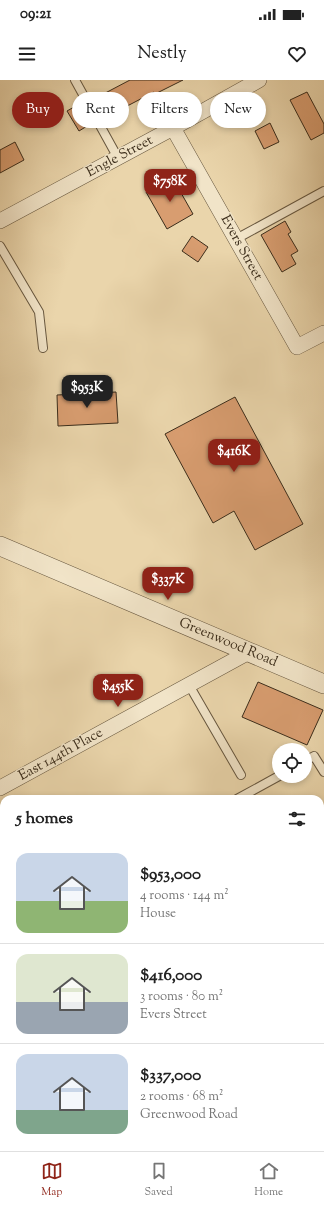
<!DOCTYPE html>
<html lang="en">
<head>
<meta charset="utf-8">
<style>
  body { margin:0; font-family:"Sorts Mill Goudy",serif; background:#f6f6f6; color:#222; height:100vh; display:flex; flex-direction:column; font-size:15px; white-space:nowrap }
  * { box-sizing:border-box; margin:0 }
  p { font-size:13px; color:#767676 }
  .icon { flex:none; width:22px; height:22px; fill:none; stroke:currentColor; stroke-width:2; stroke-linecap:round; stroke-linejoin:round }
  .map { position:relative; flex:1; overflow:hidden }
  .panel { position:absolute; left:0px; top:715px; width:324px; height:356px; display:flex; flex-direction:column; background:#fff; border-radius:12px 12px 0 0; box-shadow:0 2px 6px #0003 }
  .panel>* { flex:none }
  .guide { position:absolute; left:12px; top:12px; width:300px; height:36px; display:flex; gap:8px }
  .controls { position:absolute; left:272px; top:663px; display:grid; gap:8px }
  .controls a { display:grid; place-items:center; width:40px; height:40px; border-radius:50%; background:#fff; box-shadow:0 2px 6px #0003; font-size:20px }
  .price { position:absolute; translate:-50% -34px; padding:0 9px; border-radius:8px; background:#8f2418; color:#fff; font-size:13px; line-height:26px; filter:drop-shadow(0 1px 2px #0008) }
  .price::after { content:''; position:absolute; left:50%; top:24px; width:12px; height:9px; margin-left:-6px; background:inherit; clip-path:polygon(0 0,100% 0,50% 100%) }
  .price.on { background:#222; color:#fff }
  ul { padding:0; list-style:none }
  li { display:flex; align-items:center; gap:12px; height:100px; padding:0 16px }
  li+li { border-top:1px solid #e0e0e0 }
  li span { display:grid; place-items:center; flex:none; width:112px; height:80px; border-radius:12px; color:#555 }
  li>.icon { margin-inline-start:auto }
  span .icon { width:48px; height:48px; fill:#fffc; stroke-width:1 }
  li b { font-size:17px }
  h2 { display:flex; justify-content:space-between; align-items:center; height:48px; padding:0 16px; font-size:17px }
  .tag { padding:0 14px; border-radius:18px; background:#fff; box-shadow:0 2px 6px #0003; font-size:14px; line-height:36px }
  .tag.on { background:#8f2418; color:#fff }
  .status { display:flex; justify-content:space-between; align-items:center; height:28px; padding:0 20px; background:#fff; direction:ltr }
  .status svg { height:11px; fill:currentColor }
  header { display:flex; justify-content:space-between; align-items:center; height:52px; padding:0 16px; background:#fff; font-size:18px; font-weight:600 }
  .menu { display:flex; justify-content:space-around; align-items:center; height:56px; border-top:1px solid #e0e0e0; background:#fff; font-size:11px; color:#767676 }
  .menu a { display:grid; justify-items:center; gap:2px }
  .menu .on { color:#8f2418 }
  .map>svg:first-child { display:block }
</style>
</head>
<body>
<div class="status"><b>09:21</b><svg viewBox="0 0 49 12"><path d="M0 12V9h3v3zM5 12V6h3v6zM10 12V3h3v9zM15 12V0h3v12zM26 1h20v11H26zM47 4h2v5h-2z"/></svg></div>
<header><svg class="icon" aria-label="menu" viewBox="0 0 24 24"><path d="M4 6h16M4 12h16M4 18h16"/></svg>Nestly<svg class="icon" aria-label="heart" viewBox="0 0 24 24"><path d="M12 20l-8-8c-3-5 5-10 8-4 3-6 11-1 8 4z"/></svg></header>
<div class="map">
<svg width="324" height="1071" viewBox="0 0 324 1071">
  <rect width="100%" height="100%" fill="#ead5ab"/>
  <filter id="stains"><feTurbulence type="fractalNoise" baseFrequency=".005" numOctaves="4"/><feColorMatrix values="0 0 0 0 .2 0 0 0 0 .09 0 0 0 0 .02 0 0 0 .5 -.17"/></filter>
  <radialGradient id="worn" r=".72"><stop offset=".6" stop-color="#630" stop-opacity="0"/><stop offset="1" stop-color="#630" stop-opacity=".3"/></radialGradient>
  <!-- building -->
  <g fill="#d89d70" stroke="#3b2d1b">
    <polygon points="130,0 183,0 155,14 154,12 110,35 109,33 102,37 92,20"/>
    <polygon points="307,12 324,44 324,53 311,60 290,20"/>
    <polygon points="81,23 92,43 79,51 67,31"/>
    <polygon points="270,43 279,62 264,69 255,51"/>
    <polygon points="15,62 24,80 0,93 0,70"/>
    <polygon points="172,97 193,134 167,149 146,112"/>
    <polygon points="285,141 291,152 288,154 298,171 291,175 296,184 282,192 261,155"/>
    <polygon points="192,156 208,167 198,182 182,171"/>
    <polygon points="116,312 118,343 58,346 57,315"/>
    <polygon points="235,317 303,444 255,470 234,431 213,443 165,354"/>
    <polygon points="258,602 323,630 307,665 242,637"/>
  </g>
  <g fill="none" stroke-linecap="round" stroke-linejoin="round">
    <!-- service casing -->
    <g stroke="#67573f" stroke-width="10">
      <g id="service">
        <polyline points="75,0 118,78"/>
        <polyline points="236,159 324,111"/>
        <polyline points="0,166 39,232 43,268"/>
        <polyline points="189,605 241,695"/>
        <polyline points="305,681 314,676 324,692"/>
        <polyline points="237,719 279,696"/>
        <polyline points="0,851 4,849"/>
        <polyline points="239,1067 241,1071"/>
      </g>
    </g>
    <!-- minor casing -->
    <g stroke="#67573f" stroke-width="16">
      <g id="minor">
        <polyline points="173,48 297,267 324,253"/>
        <polyline points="0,141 173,48 259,0"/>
        <polyline points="0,708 249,572"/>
        <polyline points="320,813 324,811"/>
        <polyline points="320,922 324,929"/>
        <polyline points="0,940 4,947"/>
        <polyline points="70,1067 72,1071"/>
        <polyline points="0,1069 4,1066"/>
      </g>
    </g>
    <!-- tertiary casing -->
    <g stroke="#67573f" stroke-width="20">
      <polyline id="tertiary" points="0,466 324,604"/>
    </g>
    <!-- service -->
    <use href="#service" stroke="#f1e4c8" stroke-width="8"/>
    <!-- minor -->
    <use href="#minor" stroke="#f1e4c8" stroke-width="15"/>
    <!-- tertiary -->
    <use href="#tertiary" stroke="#f1e4c8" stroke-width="19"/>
  </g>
  <g text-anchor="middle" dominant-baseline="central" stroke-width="3" stroke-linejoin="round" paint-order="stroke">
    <!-- street labels -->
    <g font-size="14" fill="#3b2d1b" stroke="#f1e4c8">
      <text transform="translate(120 77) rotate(-28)">Engle Street</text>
      <text transform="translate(241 168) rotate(61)">Evers Street</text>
      <text transform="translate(228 563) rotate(23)">Greenwood Road</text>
      <text transform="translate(61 675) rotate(-29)">East 144th Place</text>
    </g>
  </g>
  <rect width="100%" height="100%" filter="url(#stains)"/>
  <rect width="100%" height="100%" fill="url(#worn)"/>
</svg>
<div class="controls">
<a><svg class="icon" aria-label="locate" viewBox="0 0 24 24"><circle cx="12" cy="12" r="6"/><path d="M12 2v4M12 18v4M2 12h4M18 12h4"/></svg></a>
</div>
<b class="price" style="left:170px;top:123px">$758K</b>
<b class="price on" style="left:87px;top:329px">$953K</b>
<b class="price" style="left:234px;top:393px">$416K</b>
<b class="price" style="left:168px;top:521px">$337K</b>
<b class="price" style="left:118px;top:628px">$455K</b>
<div class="guide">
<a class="tag on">Buy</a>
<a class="tag">Rent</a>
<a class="tag">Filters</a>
<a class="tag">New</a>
</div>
<section class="panel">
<h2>5 homes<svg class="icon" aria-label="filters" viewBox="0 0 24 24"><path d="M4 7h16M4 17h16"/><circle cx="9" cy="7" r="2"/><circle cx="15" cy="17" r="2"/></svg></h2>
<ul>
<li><span style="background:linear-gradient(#c9d6e8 60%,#8fb573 0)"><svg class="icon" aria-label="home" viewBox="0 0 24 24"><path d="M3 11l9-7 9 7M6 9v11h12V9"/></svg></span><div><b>$953,000</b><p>4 rooms · 144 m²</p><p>House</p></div></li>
<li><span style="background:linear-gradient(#dfe7d0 60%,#9aa5b1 0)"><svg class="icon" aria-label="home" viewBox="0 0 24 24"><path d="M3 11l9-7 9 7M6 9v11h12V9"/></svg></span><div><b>$416,000</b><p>3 rooms · 80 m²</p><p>Evers Street</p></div></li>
<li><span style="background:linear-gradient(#c9d6e8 70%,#7fa58c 0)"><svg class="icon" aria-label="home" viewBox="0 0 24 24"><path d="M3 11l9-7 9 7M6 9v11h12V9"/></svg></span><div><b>$337,000</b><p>2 rooms · 68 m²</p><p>Greenwood Road</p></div></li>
</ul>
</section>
</div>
<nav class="menu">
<a class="on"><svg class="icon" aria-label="map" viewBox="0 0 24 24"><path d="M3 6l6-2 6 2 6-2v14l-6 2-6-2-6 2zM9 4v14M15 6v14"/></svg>Map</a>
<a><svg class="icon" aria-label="saved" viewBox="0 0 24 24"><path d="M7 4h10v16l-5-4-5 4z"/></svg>Saved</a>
<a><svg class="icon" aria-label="home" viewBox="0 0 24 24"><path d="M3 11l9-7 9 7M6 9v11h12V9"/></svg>Home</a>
</nav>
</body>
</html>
